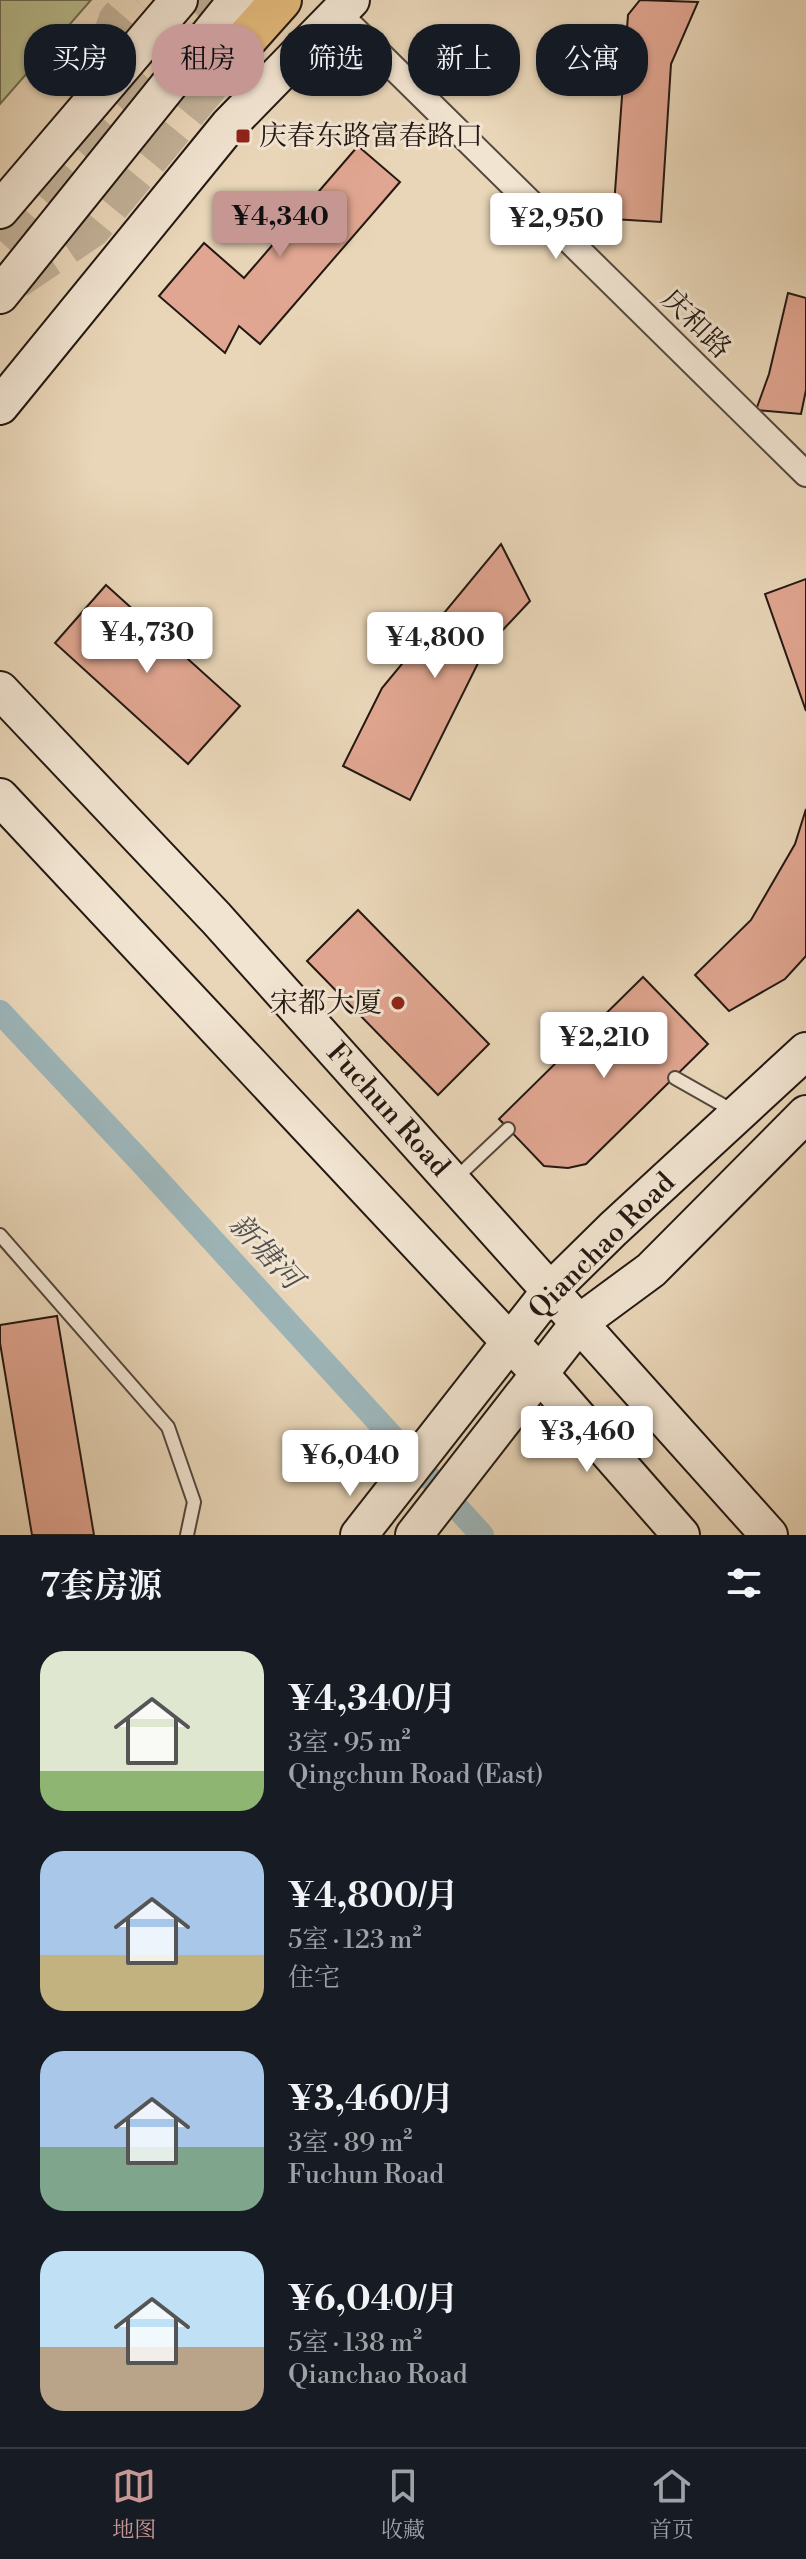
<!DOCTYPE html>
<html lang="zh">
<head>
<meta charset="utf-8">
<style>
  body { margin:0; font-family:"Libre Bodoni","Noto Serif SC",serif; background:#242831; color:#f1f3f6; height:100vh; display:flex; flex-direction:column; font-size:30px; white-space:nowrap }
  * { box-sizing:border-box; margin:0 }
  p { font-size:26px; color:#9ea1a6 }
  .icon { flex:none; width:44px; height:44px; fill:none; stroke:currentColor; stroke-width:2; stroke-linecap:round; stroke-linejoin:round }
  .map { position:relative; height:1535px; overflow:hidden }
  .details { display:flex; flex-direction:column; background:#171b24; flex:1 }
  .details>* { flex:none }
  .hud { position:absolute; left:24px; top:24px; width:758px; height:72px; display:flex; gap:16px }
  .price { position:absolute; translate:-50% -68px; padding:0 18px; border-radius:8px; background:#fff; color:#222; font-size:26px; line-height:52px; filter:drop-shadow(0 2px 4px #0008) }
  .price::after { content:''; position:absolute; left:50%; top:48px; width:24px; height:18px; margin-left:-12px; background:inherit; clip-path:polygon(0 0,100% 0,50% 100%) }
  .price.current { background:#c59692; color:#111 }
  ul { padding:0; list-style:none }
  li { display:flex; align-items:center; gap:24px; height:200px; padding:0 40px }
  li span { display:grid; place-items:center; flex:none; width:224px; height:160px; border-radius:24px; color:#555 }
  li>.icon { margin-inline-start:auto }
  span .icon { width:96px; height:96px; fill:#fffc; stroke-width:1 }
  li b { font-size:34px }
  h2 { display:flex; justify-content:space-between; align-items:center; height:96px; padding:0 40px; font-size:34px }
  .pill { padding:0 28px; border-radius:32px; background:#171b24; box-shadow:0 2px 6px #0004; font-size:28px; line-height:72px }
  .pill.current { background:#c59692; color:#111 }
  .menu { display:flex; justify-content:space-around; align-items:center; height:112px; border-top:2px solid #363941; background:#171b24; font-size:22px; color:#9ea1a6 }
  .menu a { display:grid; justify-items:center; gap:4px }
  .menu .current { color:#c59692 }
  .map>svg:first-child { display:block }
</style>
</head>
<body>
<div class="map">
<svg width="806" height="1535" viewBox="0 0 806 1535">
  <rect width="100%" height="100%" fill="#e9d6b8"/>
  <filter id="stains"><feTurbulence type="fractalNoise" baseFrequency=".0025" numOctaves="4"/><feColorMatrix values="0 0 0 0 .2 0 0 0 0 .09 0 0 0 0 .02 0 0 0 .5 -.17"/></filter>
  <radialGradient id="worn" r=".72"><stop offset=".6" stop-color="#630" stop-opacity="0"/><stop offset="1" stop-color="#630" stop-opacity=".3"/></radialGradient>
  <!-- green -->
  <polygon fill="#b8bd8e" stroke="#6e6a50" stroke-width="2" points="0,0 91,0 0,104"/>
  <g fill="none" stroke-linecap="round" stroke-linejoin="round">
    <!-- canal -->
    <polyline stroke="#9db6ba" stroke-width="24" points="0,1012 141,1162 482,1535"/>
  </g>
  <!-- building -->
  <g fill="#e1a691" stroke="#231812" stroke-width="2">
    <polygon points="640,0 698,2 671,64 661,222 613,219 628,15"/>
    <polygon points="358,146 400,182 260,344 239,326 225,353 159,296 204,243 244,278"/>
    <polygon points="788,293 806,298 806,390 801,414 756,410 769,374"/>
    <polygon points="501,544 530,601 485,649 410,800 343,766 382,688"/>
    <polygon points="806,579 806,711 765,594"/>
    <polygon points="106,585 240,706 188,764 55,643"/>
    <polygon points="806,809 806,956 785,979 729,1011 695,975 751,920 795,844"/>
    <polygon points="358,910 489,1044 438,1095 307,961"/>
    <polygon points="643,977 708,1044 586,1164 568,1168 544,1166 499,1119"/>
    <polygon points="57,1316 94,1535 32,1535 0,1343 0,1325"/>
  </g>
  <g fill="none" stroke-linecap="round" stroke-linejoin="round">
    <!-- primary-tunnel -->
    <g stroke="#c1b097" stroke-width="40" stroke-dasharray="40 20" stroke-linecap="butt">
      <polyline points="89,109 118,21 136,0"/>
      <polyline points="0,241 215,0"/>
      <polyline points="16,279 91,228 248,37"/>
    </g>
    <!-- lane casing -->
    <g stroke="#54483c" stroke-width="16">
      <g id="lane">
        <polyline points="675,1078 735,1112"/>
        <polyline points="455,1179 508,1129"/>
        <polyline points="0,1235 168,1427 194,1502 187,1535"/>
      </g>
    </g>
    <!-- street casing -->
    <g stroke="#54483c" stroke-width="28">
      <polyline id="street" points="339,14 806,474"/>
    </g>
    <!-- secondary casing -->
    <g stroke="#231812" stroke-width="40">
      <g id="secondary">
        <polyline points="0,210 179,0"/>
        <polyline points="0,295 237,0"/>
        <polyline points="0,406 229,125 351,0"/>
        <polyline points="0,690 216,918 769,1535"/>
        <polyline points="0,797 539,1373 681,1535"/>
        <polyline points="359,1535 550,1291 613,1229 806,1051"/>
        <polyline points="414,1535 579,1323 651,1270 806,1114"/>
      </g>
    </g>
    <!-- primary casing -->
    <g stroke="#231812" stroke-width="44">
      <polyline id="primary" points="248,37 281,0"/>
    </g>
    <!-- lane -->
    <use href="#lane" stroke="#f1e4d1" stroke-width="12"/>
    <!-- street -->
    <use href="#street" stroke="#f1e4d1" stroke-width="24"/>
    <!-- secondary -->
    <use href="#secondary" stroke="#f1e4d1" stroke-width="36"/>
    <!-- primary -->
    <use href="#primary" stroke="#e4bb7c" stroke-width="40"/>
  </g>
  <!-- markers -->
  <g fill="#8f2418" stroke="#f1e4d1" stroke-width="3">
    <rect x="235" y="128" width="16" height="16" rx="4"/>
    <circle cx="398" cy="1003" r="8"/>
  </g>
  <g text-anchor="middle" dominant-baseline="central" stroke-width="6" stroke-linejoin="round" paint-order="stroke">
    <!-- poi labels -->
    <g font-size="28" fill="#231812" stroke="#f1e4d1" text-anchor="start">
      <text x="259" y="136">庆春东路富春路口</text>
      <text x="382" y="1003" text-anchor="end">宋都大厦</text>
    </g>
    <!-- street labels -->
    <g font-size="28" fill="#231812" stroke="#f1e4d1">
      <text transform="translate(696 324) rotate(45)">庆和路</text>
      <text transform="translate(388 1110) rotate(48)">Fuchun Road</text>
      <text transform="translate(602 1246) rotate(-45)">Qianchao Road</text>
    </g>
    <!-- water labels -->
    <g font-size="30" font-style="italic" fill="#4e4f4d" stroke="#f1e4d1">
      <text transform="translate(265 1252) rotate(47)">新塘河</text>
    </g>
  </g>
  <rect width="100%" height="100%" filter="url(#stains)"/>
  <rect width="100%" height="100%" fill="url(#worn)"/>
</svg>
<b class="price current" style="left:280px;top:259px">¥4,340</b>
<b class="price" style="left:556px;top:261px">¥2,950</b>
<b class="price" style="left:147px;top:675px">¥4,730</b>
<b class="price" style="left:435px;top:680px">¥4,800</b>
<b class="price" style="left:604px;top:1080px">¥2,210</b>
<b class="price" style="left:587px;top:1474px">¥3,460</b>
<b class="price" style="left:350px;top:1498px">¥6,040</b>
<div class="hud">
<a class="pill">买房</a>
<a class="pill current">租房</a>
<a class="pill">筛选</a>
<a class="pill">新上</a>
<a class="pill">公寓</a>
</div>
</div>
<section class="details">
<h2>7套房源<svg class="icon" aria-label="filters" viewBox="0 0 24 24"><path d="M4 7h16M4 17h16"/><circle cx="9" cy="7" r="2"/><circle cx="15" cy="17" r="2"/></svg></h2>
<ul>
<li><span style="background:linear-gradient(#dfe7d0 75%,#8fb573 0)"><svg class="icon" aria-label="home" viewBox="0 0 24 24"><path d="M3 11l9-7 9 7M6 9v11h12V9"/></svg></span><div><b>¥4,340/月</b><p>3室 · 95 m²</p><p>Qingchun Road (East)</p></div></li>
<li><span style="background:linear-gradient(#a9c7e8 65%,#c2b280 0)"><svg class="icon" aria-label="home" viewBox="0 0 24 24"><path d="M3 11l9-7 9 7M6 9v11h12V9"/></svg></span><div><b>¥4,800/月</b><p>5室 · 123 m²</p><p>住宅</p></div></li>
<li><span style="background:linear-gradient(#a9c7e8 60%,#7fa58c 0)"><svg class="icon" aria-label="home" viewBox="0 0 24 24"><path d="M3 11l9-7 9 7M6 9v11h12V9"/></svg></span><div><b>¥3,460/月</b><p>3室 · 89 m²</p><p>Fuchun Road</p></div></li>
<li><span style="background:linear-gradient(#bfe0f5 60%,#b9a48a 0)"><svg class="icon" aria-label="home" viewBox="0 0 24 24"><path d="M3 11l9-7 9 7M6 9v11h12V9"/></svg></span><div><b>¥6,040/月</b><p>5室 · 138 m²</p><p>Qianchao Road</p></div></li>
</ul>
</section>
<nav class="menu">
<a class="current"><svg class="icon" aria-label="map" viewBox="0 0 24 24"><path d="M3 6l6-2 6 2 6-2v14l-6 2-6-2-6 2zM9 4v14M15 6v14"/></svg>地图</a>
<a><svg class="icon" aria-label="saved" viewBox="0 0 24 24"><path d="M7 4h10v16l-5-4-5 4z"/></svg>收藏</a>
<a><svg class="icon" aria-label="home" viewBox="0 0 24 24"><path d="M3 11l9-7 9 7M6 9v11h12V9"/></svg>首页</a>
</nav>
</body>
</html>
